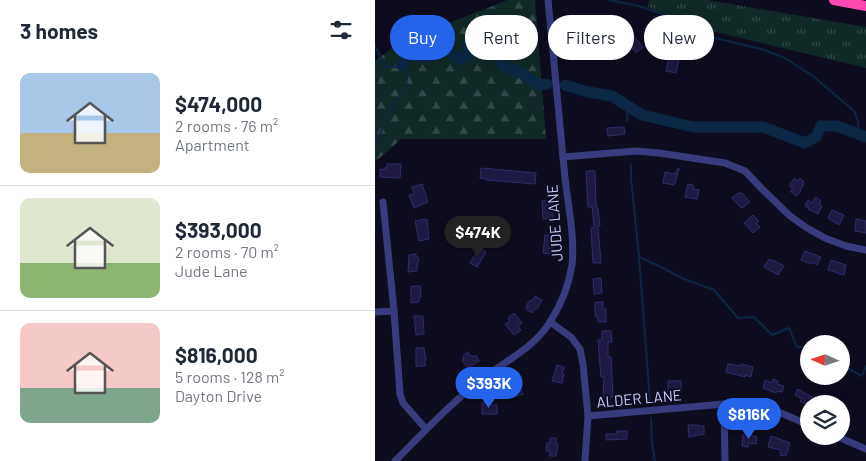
<!DOCTYPE html>
<html lang="en">
<head>
<meta charset="utf-8">
<style>
  body { margin:0; font-family:Barlow,sans-serif; background:#f2f2f3; color:#1f2937; height:100vh; display:flex; flex-direction:column; font-size:19px; white-space:nowrap }
  * { box-sizing:border-box; margin:0 }
  p { font-size:16px; color:#747a83 }
  .icon { flex:none; width:28px; height:28px; fill:none; stroke:currentColor; stroke-width:2; stroke-linecap:round; stroke-linejoin:round }
  .map { position:relative; flex:1; overflow:hidden }
  .sheet { display:flex; flex-direction:column; background:#fff; width:375px }
  .sheet>* { flex:none }
  .top-card { position:absolute; left:15px; top:15px; width:400px; height:45px; display:flex; gap:10px }
  .needle { width:32px; rotate:273deg }
  .buttons { position:absolute; left:425px; top:335px; display:grid; gap:10px }
  .buttons a { display:grid; place-items:center; width:50px; height:50px; border-radius:50%; background:#fff; box-shadow:0 5px 20px #0002; font-size:25px }
  .price { position:absolute; translate:-50% -42px; padding:0 11px; border-radius:18px; background:#2563eb; color:#fff; font-size:16px; line-height:32px; filter:drop-shadow(0 1px 2px #0008) }
  .price::after { content:''; position:absolute; left:50%; top:30px; width:15px; height:11px; margin-left:-8px; background:inherit; clip-path:polygon(0 0,100% 0,50% 100%) }
  .price.on { background:#222; color:#fff }
  ul { padding:0; list-style:none }
  li { display:flex; align-items:center; gap:15px; height:125px; padding:0 20px }
  li+li { border-top:1px solid #e0e1e3 }
  li span { display:grid; place-items:center; flex:none; width:140px; height:100px; border-radius:10px; color:#555 }
  li>.icon { margin-inline-start:auto }
  span .icon { width:60px; height:60px; fill:#fffc; stroke-width:1 }
  li b { font-size:21px }
  h2 { display:flex; justify-content:space-between; align-items:center; height:60px; padding:0 20px; font-size:21px }
  .pill { padding:0 18px; border-radius:22px; background:#fff; box-shadow:0 5px 20px #0002; font-size:18px; line-height:45px }
  .pill.on { background:#2563eb; color:#fff }
  main { display:flex; flex:1; min-height:0 }
  .map>svg:first-child { display:block }
</style>
</head>
<body>
<main>
<section class="sheet">
<h2>3 homes<svg class="icon" aria-label="filters" viewBox="0 0 24 24"><path d="M4 7h16M4 17h16"/><circle cx="9" cy="7" r="2"/><circle cx="15" cy="17" r="2"/></svg></h2>
<ul>
<li><span style="background:linear-gradient(#a9c7e8 60%,#c2b280 0)"><svg class="icon" aria-label="home" viewBox="0 0 24 24"><path d="M3 11l9-7 9 7M6 9v11h12V9"/></svg></span><div><b>$474,000</b><p>2 rooms · 76 m²</p><p>Apartment</p></div></li>
<li><span style="background:linear-gradient(#dfe7d0 65%,#8fb573 0)"><svg class="icon" aria-label="home" viewBox="0 0 24 24"><path d="M3 11l9-7 9 7M6 9v11h12V9"/></svg></span><div><b>$393,000</b><p>2 rooms · 70 m²</p><p>Jude Lane</p></div></li>
<li><span style="background:linear-gradient(#f6c9c9 65%,#7fa58c 0)"><svg class="icon" aria-label="home" viewBox="0 0 24 24"><path d="M3 11l9-7 9 7M6 9v11h12V9"/></svg></span><div><b>$816,000</b><p>5 rooms · 128 m²</p><p>Dayton Drive</p></div></li>
</ul>
</section>
<div class="map">
<svg width="491" height="461" viewBox="0 0 491 461">
  <defs>
    <pattern id="forest-firs" width="22" height="20" patternUnits="userSpaceOnUse" patternTransform="scale(1.25)"><rect width="22" height="20" fill="#102926"/><path d="M5 1l3.5 6h-7zM16 11l3.5 6h-7z" fill="#324747"/></pattern>
    <pattern id="park-tufts" width="24" height="20" patternUnits="userSpaceOnUse" patternTransform="scale(1.25)"><rect width="24" height="20" fill="#102926"/><path d="M3 7l-1-3M5 7V3M7 7l1-3M15 17l-1-3M17 17v-4M19 17l1-3" fill="none" stroke="#324747"/></pattern>
  </defs>
  <rect width="100%" height="100%" fill="#0e0d1f"/>
  <!-- forest -->
  <polygon fill="url(#forest-firs)" points="133,0 160,0 171,139 26,139 0,162 0,61 25,42"/>
  <!-- park -->
  <polygon fill="url(#park-tufts)" points="274,0 332,0 491,27 491,68 324,28 273,7"/>
  <g fill="none" stroke-linecap="round" stroke-linejoin="round">
    <!-- stream -->
    <g stroke="#0c2744" stroke-width="2">
      <path d="M 234,0 L 264,6 L 287,14 L 314,27 L 319,29 L 328,35 L 386,49 L 408,57 L 438,76 L 479,111 C 483,120 485,125 482,134"/>
      <polyline points="0,46 11,67 21,67 27,65 32,74 31,86 13,112 1,145 0,145"/>
      <polyline points="252,121 253,105"/>
      <polyline points="256,165 256,178 264,257 282,265 307,278 339,290 363,318 379,317 397,335 414,328 422,347 434,347"/>
      <polyline points="264,257 275,402"/>
      <polyline points="466,356 470,367 487,376 491,366"/>
      <polyline points="276,418 277,443 280,461"/>
    </g>
    <!-- river -->
    <g stroke="#0c2744" stroke-width="11">
      <polyline points="27,65 31,55 52,57 70,50 85,59 93,55 94,44 105,40 126,48 127,65 148,74 163,85 172,84"/>
      <polyline points="190,85 213,92 237,96 267,115 318,127 388,127 430,143 441,137 446,126 462,126 491,137"/>
    </g>
  </g>
  <!-- building -->
  <g fill="#1d1940" stroke="#312b6c">
    <polygon points="257,34 268,47 261,53 250,39"/>
    <polygon points="295,53 305,55 301,73 291,71"/>
    <polygon points="249,127 250,134 233,136 232,128"/>
    <polygon points="12,164 26,164 25,178 5,177 5,169 9,170 9,168 12,168"/>
    <polygon points="106,168 161,173 160,184 111,180 112,179 105,178"/>
    <polygon points="304,168 300,184 299,184 299,185 288,183 290,172 299,174"/>
    <polygon points="211,171 220,171 221,205 223,209 225,226 223,226 226,263 218,263 216,228 219,228 218,216 217,207 213,207"/>
    <polygon points="420,178 423,181 425,178 429,182 428,186 425,190 426,191 421,196 415,191 418,189 415,186 415,184"/>
    <polygon points="47,184 53,202 39,208 34,195 39,194 37,187"/>
    <polygon points="313,184 318,185 318,189 324,190 322,199 310,197"/>
    <polygon points="366,192 375,202 369,207 366,208 357,198 363,193 364,194"/>
    <polygon points="441,197 446,201 444,204 447,206 443,214 433,209 434,208 430,206 433,200 437,203"/>
    <polygon points="177,200 178,218 168,219 167,201"/>
    <polygon points="457,210 469,215 464,225 453,218"/>
    <polygon points="378,215 384,221 381,223 385,227 378,233 369,223"/>
    <polygon points="52,219 54,239 44,241 40,221"/>
    <polygon points="481,219 491,221 491,233 480,231"/>
    <polygon points="170,235 179,236 178,248 176,248 176,254 168,253"/>
    <polygon points="104,248 111,252 102,267 95,263"/>
    <polygon points="430,251 446,257 442,265 437,262 436,264 426,260"/>
    <polygon points="41,254 41,257 43,257 44,261 43,261 43,265 42,265 42,271 33,272 34,255"/>
    <polygon points="394,259 397,261 398,260 409,266 403,275 389,267"/>
    <polygon points="456,260 471,265 469,275 453,270"/>
    <polygon points="226,278 227,293 219,294 218,279"/>
    <polygon points="36,286 45,286 46,297 44,297 44,302 36,303"/>
    <polygon points="160,296 167,300 162,309 161,308 157,313 151,309 152,307 151,306 155,300 157,301"/>
    <polygon points="220,302 228,302 228,309 231,309 231,322 223,322 222,316 220,316"/>
    <polygon points="139,313 147,323 143,327 146,330 139,335 130,324 135,321 133,318"/>
    <polygon points="39,316 48,316 49,334 41,335"/>
    <polygon points="227,331 236,331 237,342 233,342 233,357 236,357 238,397 228,397 229,377 226,377 223,340 227,340"/>
    <polygon points="41,348 49,348 51,360 50,360 50,366 41,366"/>
    <polygon points="93,352 95,356 97,355 98,357 101,355 104,361 92,368 87,360 89,359 88,356"/>
    <polygon points="353,364 366,366 366,364 378,367 376,377 370,375 370,377 351,372"/>
    <polygon points="182,365 189,367 187,374 189,374 187,383 177,381"/>
    <polygon points="398,379 403,381 402,384 409,386 407,392 402,391 401,393 388,388 390,380 397,383"/>
    <polygon points="143,381 148,394 137,398 132,385"/>
    <rect x="293" y="381" width="13" height="11"/>
    <polygon points="423,389 437,397 453,404 433,404 433,405 425,401 427,399 420,395"/>
    <polygon points="107,403 116,403 116,405 122,405 122,414 107,414"/>
    <polygon points="313,425 323,425 323,426 329,426 329,434 314,437"/>
    <polygon points="242,431 252,431 252,439 231,440 231,434 242,434"/>
    <polygon points="368,434 377,435 377,436 382,437 381,444 373,443 373,447 367,446"/>
    <polygon points="396,436 415,443 411,456 405,455 406,450 393,447"/>
    <polygon points="175,438 181,438 181,444 183,444 181,456 175,456 175,451 171,451 172,443 175,443"/>
  </g>
  <g fill="none" stroke-linecap="round" stroke-linejoin="round">
    <!-- minor -->
    <g stroke="#383c7e" stroke-width="7">
      <polyline points="188,157 261,151 284,153 350,163 370,171 387,189 415,216 432,228 450,238 471,246 491,250"/>
      <polyline points="8,202 19,311 25,394 28,403 51,429"/>
      <polyline points="0,312 19,311"/>
      <polyline points="175,322 196,337 205,349 208,364 213,416 210,461"/>
      <polyline points="349,404 350,461"/>
      <polyline points="213,416 349,404 372,404 387,405 434,425"/>
      <polyline points="461,436 491,449"/>
      <path d="M 20,461 C 48,433 75,404 106,380 C 130,361 159,348 175,322 C 186,305 194,284 197,265 C 200,236 193,206 190,178 C 184,119 179,59 173,0"/>
    </g>
    <!-- highway -->
    <polyline stroke="#fd48b1" stroke-width="10" points="459,0 491,6"/>
  </g>
  <g text-anchor="middle" dominant-baseline="central" stroke-width="4" stroke-linejoin="round" paint-order="stroke">
    <!-- street labels -->
    <g font-size="15" fill="#ccccfe" stroke="#0e0d1f">
      <text transform="translate(179 223) rotate(-94)">JUDE LANE</text>
      <text transform="translate(264 398) rotate(-5)">ALDER LANE</text>
    </g>
  </g>
</svg>
<div class="buttons">
<a><svg class="needle" viewBox="-14 -14 28 28"><path d="M0-13l5 13h-10z" fill="#e53935"/><path d="M0 13l5-13h-10z" fill="#747a83"/></svg></a>
<a><svg class="icon" aria-label="layers" viewBox="0 0 24 24"><path d="M12 4l9 5-9 5-9-5zM3 14l9 5 9-5"/></svg></a>
</div>
<b class="price on" style="left:103px;top:258px">$474K</b>
<b class="price" style="left:114px;top:409px">$393K</b>
<b class="price" style="left:374px;top:440px">$816K</b>
<div class="top-card">
<a class="pill on">Buy</a>
<a class="pill">Rent</a>
<a class="pill">Filters</a>
<a class="pill">New</a>
</div>
</div>
</main>
</body>
</html>
